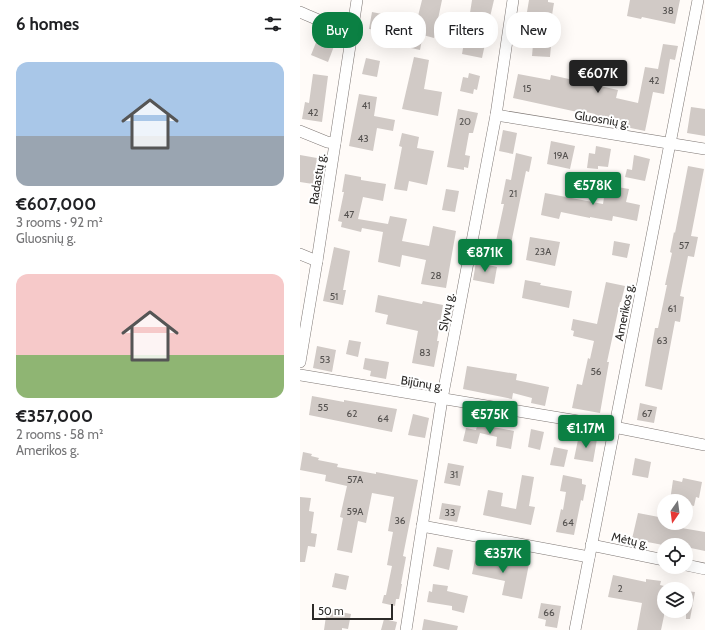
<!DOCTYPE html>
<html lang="en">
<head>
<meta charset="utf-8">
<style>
  body { margin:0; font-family:Cabin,sans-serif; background:#f6f6f6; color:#202124; height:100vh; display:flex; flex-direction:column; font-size:15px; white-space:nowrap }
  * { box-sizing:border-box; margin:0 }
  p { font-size:13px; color:#757577 }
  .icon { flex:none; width:22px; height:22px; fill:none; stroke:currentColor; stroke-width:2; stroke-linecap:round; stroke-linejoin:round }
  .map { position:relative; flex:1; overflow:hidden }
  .drawer { display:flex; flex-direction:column; background:#fff; width:300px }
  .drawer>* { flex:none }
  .hud { position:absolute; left:12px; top:12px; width:333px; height:36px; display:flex; gap:8px }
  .needle { width:26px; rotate:194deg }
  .controls { position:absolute; left:357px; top:494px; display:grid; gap:8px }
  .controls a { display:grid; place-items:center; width:36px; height:36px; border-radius:50%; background:#fff; box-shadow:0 4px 16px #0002; font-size:20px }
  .scale { position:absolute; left:12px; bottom:10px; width:81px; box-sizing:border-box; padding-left:4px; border:2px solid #2c2a28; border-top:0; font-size:11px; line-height:14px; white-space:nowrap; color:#2c2a28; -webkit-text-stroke:3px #fff; paint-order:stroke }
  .price { position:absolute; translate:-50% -34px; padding:0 9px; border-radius:4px; background:#0b8043; color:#fff; font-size:13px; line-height:26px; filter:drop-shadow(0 1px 2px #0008) }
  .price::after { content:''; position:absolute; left:50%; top:24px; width:12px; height:9px; margin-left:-6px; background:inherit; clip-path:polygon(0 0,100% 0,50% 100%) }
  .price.current { background:#222; color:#fff }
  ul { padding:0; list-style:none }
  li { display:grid; align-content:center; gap:8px; height:212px; padding:0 16px }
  li span { display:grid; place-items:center; height:124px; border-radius:12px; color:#555 }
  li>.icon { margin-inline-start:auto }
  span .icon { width:72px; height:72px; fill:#fffc; stroke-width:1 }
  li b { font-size:17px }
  h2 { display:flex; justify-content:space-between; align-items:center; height:48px; padding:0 16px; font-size:17px }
  .pill { padding:0 14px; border-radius:16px; background:#fff; box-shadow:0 4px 16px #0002; font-size:14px; line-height:36px }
  .pill.current { background:#0b8043; color:#fff }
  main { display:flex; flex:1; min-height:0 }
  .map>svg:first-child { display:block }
</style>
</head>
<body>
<main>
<section class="drawer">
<h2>6 homes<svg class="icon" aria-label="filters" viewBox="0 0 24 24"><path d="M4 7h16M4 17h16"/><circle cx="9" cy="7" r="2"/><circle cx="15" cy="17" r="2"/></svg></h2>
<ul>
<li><span style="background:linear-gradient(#a9c7e8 60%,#9aa5b1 0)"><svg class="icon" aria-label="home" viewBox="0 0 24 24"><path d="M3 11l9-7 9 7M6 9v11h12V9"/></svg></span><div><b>€607,000</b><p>3 rooms · 92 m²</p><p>Gluosnių g.</p></div></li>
<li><span style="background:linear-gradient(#f6c9c9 65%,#8fb573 0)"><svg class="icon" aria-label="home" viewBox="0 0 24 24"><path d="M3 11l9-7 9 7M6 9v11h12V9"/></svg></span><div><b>€357,000</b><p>2 rooms · 58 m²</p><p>Amerikos g.</p></div></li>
</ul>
</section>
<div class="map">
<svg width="405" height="630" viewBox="0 0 405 630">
  <rect width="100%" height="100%" fill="#fffbf8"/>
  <!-- building -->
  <g fill="#d1cac6">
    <polygon points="122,0 142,0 134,38 123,35 120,50 75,40 77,30 69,29 72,12 112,20 113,15 118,16"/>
    <polygon points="172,0 194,0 190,17 170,13"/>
    <polygon points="229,0 248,0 248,2 254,3 252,15 227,12"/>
    <polygon points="330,0 380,0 375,24 342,17 341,19 327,16"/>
    <polygon points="166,31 187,35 182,58 162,54"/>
    <polygon points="234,33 252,34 250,57 232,56"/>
    <polygon points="19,35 36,41 28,62 11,55"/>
    <polygon points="363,44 378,46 375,60 370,59 364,94 353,92 345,131 321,126 322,121 295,116 295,114 282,111 282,113 213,98 218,74 250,80 251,75 318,90 316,98 338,103 345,67 358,69"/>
    <polygon points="114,57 129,60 124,89 142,92 138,116 102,109"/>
    <polygon points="66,58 80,61 77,77 62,74"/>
    <polygon points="169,73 180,76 177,90 174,89 173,94 160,91 163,77 168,78"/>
    <polygon points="13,74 28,76 22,122 2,119 5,102 9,103"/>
    <polygon points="59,94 77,97 74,116 95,120 93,131 77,128 73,151 49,146"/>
    <polygon points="391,107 405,109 405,136 387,133"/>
    <polygon points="158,109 178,113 173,133 169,133 165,155 170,156 168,168 164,167 164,170 147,167"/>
    <polygon points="203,130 217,133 213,154 199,151"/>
    <polygon points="102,133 119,137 117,148 134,151 127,185 109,181 107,191 94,189 102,147 99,146"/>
    <polygon points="251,141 275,146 270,169 247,164"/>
    <polygon points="296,146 311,149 308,167 298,166 298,169 287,168 289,153 295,154"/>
    <polygon points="216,153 232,157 229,172 226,171 211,244 196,241 204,204 201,204 206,179 211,180"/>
    <polygon points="0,155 17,158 13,184 0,182"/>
    <polygon points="334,155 350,159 345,181 325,177 327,169 332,170"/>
    <polygon points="388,166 404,169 391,236 398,237 394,257 388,256 380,296 384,297 380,322 375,321 362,390 345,386 355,328 358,328 367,285 365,285 372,253 370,252 374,232 375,233"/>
    <polygon points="45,174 61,177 61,180 86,184 83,201 63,197 58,219 88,224 90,216 107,219 102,241 129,246 133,226 156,231 146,288 121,284 126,260 102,255 100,267 78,262 83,232 62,228 61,232 41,227 42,222 38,221 44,192 42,192"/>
    <polygon points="306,185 329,189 326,202 340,205 337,221 313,216 312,221 290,217 290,218 261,212 259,219 241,215 245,193 303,204"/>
    <polygon points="146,189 159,191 155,212 142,210"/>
    <polygon points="230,237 260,242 255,266 226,260"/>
    <polygon points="314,241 330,244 327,258 312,255"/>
    <polygon points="34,247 50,251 43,290 46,290 43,305 23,301"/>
    <polygon points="176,262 197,267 194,284 173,280"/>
    <polygon points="225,280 241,283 240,285 272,291 269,308 222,298"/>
    <polygon points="306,282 325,286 321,302 320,302 307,362 309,362 300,413 272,408 277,384 282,385 288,358 290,359 294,341 273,336 274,331 271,330 273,319 297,324"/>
    <polygon points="78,295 122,304 123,301 143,305 137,341 139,341 134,367 112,363 118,331 86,324 88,315 75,312"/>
    <polygon points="49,340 61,342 58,357 46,354"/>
    <polygon points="17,346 36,350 32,372 13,368"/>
    <polygon points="65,358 89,362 86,379 70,376 71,371 63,369"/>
    <polygon points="167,366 217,374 216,380 249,387 245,406 231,403 232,398 213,393 212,399 163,389"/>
    <polygon points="12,396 44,402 44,400 97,409 92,432 9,415"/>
    <polygon points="340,403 357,407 354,423 337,420"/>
    <polygon points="113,414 129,418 125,438 108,435"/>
    <polygon points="178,422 189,424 188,426 214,431 211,449 196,446 197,437 180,433 177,444 163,441 166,428 176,430"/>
    <polygon points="231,429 244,432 240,450 228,447"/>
    <polygon points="279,435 297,439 293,462 274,459"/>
    <polygon points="254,447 268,450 264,467 250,465"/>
    <polygon points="3,452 12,454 11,456 19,458 18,460 38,464 37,467 76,474 76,472 118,480 103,556 106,557 101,584 102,584 99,599 96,599 95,606 82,603 84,595 86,595 92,566 87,565 93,532 88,531 94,497 72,493 66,523 58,521 52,553 37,550 43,518 40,517 47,486 25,481 26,475 0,470"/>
    <polygon points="335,458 351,462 348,478 332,475"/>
    <polygon points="148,463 164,466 160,486 144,483"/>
    <polygon points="222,475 234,477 229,506 235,507 231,525 183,515 188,490 203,493 201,506 216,509"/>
    <polygon points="263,475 282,479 282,484 286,485 283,501 281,500 274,535 256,532 261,509 263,510 266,492 260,491"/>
    <polygon points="383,478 402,482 399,498 396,497 394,506 386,504 386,501 370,501 373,480 382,482"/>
    <polygon points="0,497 11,498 9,511 14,512 11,533 17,534 15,547 8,546 5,562 0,562"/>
    <polygon points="142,503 161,506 157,522 139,519"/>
    <polygon points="338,513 364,518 364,525 405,532 405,551 386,547 386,545 363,545 332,539"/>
    <polygon points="137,547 153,550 149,570 133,566"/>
    <polygon points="176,555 229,564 222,599 202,595 205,581 172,574"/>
    <polygon points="35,573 49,576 46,590 32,587"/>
    <polygon points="313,575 346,582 346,579 361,581 360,585 364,586 364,616 361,630 337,630 342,603 308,597"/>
    <polygon points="133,584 148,586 147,591 168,596 164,613 152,610 152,606 127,602 129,591 132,592"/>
    <polygon points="386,591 395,592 390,619 386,619"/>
    <polygon points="241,603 261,606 257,628 245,626 246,620 238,618"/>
    <polygon points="31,610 51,614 48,629 42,628 42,630 24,630 26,616 30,617"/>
    <polygon points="84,619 97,622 95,630 81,630"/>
    <polygon points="124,619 158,626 157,630 122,630"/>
  </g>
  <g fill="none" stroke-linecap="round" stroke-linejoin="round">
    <!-- minor casing -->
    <g stroke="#7e7774" stroke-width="12">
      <g id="minor">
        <path d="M 0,12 C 17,19 34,28 52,29"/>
        <polyline points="196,115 405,149"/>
        <polyline points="0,131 27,142 35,143"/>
        <polyline points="0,254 17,261"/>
        <polyline points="0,362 17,261 57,0"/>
        <polyline points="0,375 314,427 405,445"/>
        <polyline points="122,526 289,557"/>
        <polyline points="291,545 364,560"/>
        <polyline points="386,565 405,569"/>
        <polyline points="106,630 142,399 196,115 213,0"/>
        <polyline points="275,630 398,0"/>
      </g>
    </g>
    <!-- minor -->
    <use href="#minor" stroke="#fff" stroke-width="11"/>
  </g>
  <g text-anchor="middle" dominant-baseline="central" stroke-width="4" stroke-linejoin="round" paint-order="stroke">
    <!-- number labels -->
    <g font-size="10" fill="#555250">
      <text x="368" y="10">38</text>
      <text x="354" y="80">42</text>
      <text x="227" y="88">15</text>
      <text x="66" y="105">41</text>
      <text x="13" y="112">42</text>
      <text x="165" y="121">20</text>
      <text x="63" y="138">43</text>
      <text x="261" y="155">19A</text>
      <text x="213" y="193">21</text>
      <text x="49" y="214">47</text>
      <text x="384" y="245">57</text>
      <text x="243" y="251">23A</text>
      <text x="136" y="275">28</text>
      <text x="34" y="296">51</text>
      <text x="372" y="308">61</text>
      <text x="362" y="340">63</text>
      <text x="125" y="352">83</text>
      <text x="25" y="359">53</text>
      <text x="296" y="371">56</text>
      <text x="23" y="407">55</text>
      <text x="52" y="413">62</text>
      <text x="347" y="413">67</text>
      <text x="83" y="418">64</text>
      <text x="154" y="474">31</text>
      <text x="55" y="479">57A</text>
      <text x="55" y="511">59A</text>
      <text x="150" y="512">33</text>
      <text x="100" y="520">36</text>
      <text x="268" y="522">64</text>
      <text x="320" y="588">2</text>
      <text x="249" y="612">66</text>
    </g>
    <!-- street labels -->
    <g font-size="12" fill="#2c2a28" stroke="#fff">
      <text transform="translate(302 119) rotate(9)">Gluosnių g.</text>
      <text transform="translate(17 179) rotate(-81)">Radastų g.</text>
      <text transform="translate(146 312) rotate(-79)">Slyvų g.</text>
      <text transform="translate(324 312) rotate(-79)">Amerikos g.</text>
      <text transform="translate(122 383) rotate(9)">Bijūnų g.</text>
      <text transform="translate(330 540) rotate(12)">Mėtų g.</text>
    </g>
  </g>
</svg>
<div class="controls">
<a><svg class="needle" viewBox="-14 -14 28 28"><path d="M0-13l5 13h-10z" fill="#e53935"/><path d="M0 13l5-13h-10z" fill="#757577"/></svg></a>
<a><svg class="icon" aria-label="locate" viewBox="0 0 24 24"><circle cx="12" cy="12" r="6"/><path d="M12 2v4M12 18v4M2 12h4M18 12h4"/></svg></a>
<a><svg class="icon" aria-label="layers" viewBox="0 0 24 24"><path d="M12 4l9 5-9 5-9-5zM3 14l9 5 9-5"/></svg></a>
</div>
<div class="scale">50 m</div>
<b class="price current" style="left:298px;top:94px">€607K</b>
<b class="price" style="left:293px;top:206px">€578K</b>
<b class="price" style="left:185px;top:273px">€871K</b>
<b class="price" style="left:190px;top:435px">€575K</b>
<b class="price" style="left:286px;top:449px">€1.17M</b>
<b class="price" style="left:203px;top:574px">€357K</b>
<div class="hud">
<a class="pill current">Buy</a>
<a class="pill">Rent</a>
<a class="pill">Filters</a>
<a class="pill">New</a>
</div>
</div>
</main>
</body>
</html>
